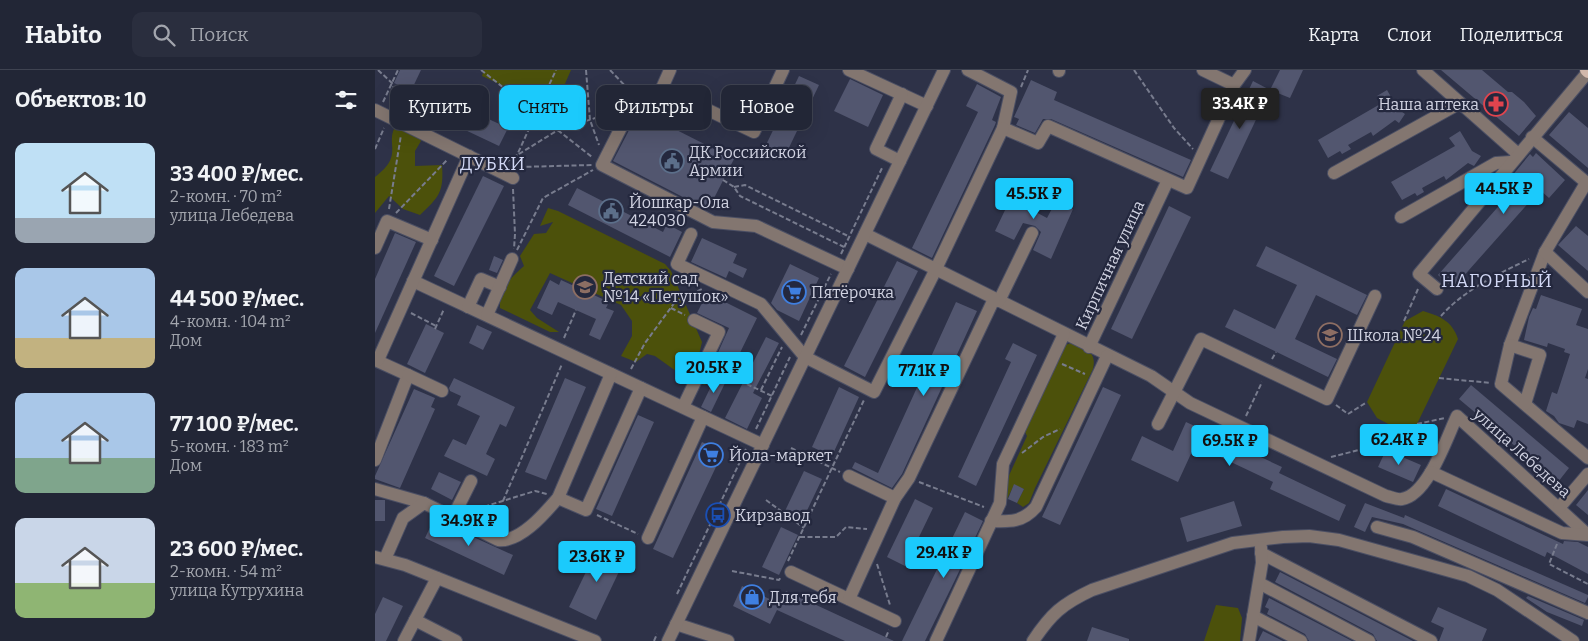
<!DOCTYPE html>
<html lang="ru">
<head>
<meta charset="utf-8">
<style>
  body { margin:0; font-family:Bitter,serif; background:#2a2e3e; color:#f1f3f6; height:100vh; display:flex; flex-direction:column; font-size:19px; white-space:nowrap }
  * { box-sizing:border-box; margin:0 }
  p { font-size:16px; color:#a2a5ad }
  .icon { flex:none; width:28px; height:28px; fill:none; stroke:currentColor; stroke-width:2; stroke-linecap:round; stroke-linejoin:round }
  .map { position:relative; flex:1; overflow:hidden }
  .sheet { display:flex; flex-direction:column; background:#222636; width:375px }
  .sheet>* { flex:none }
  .guide { position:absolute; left:15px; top:15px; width:475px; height:45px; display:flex; gap:10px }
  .price { position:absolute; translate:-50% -42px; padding:0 11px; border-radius:5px; background:#1bcafc; color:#111; font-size:16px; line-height:32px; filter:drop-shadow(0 1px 2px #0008) }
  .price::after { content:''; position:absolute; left:50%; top:30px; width:15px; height:11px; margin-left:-8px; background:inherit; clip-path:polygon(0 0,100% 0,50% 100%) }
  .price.selected { background:#222; color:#fff }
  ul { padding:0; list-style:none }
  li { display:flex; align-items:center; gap:15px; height:125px; padding:0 15px }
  li span { display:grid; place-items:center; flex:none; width:140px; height:100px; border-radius:10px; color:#555 }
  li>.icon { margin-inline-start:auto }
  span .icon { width:60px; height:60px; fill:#fffc; stroke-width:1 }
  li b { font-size:21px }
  h2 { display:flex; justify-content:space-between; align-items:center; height:60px; padding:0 15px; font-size:21px }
  .pill { padding:0 18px; border-radius:10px; background:#222636; box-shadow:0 5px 20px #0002,0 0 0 1px #3f4351; font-size:18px; line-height:45px }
  .pill.selected { background:#1bcafc; color:#111 }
  header { display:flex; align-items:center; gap:30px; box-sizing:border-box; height:70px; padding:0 25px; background:#222636; border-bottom:1px solid #3f4351 }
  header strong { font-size:24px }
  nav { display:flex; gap:28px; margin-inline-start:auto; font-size:18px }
  .search { width:350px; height:45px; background:#2a2e3e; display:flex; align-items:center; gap:12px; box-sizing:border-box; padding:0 18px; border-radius:10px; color:#a2a5ad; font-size:19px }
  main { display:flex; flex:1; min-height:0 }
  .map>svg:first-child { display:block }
</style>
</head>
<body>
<header>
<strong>Habito</strong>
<div class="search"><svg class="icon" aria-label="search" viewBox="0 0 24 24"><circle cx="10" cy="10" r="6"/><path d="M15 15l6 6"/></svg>Поиск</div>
<nav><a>Карта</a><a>Слои</a><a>Поделиться</a></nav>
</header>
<main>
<section class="sheet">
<h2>Объектов: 10<svg class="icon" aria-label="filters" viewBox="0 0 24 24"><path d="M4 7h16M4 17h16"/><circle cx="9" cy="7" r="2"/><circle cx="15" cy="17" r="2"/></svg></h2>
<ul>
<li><span style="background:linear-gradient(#bfe0f5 75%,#9aa5b1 0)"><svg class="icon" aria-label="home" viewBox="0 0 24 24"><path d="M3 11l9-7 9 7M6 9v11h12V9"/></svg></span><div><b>33 400 ₽/мес.</b><p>2-комн. · 70 m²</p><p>улица Лебедева</p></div></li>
<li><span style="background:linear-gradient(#a9c7e8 70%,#c2b280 0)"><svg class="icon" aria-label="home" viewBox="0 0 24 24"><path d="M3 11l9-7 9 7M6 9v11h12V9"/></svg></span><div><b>44 500 ₽/мес.</b><p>4-комн. · 104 m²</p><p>Дом</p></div></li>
<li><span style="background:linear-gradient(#a9c7e8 65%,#7fa58c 0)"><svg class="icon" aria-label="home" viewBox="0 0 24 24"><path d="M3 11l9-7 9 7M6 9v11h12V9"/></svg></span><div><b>77 100 ₽/мес.</b><p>5-комн. · 183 m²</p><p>Дом</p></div></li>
<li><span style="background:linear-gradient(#c9d6e8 65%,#8fb573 0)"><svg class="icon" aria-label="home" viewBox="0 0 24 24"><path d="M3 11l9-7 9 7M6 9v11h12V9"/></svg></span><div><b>23 600 ₽/мес.</b><p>2-комн. · 54 m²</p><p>улица Кутрухина</p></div></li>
</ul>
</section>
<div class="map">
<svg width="1213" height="571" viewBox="0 0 1213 571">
  <rect width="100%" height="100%" fill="#2e3248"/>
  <!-- green -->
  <g fill="#4c510b">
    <polygon points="109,0 196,0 179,39 107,6"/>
    <path d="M 22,54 L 40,61 L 46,71 L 40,81 L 40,96 L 67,95 C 69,122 64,127 45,145 L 28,139 L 14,126 L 0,143 L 0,107 C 31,84 8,73 22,54 Z"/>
    <path d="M 173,138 L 183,141 L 290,194 L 296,201 L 327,272 L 323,289 L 334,307 L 330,315 L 312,309 L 280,286 L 272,284 L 261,292 L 246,286 L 257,266 L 257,251 L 246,235 L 175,203 L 155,240 L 162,248 L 184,262 L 175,262 L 125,238 C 124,219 135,208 149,196 L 145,186 L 159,164 L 171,163 L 178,152 L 165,156 Z"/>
    <path d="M 1048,241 C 1065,246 1077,251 1083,269 L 1042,354 L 1028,362 L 1002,348 L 992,332 L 1030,251 Z"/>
    <path d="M 696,273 C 711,280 722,281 718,299 L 660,418 L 654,433 L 648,437 L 642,433 L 649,419 L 639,415 L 632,429 L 631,412 L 652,366 L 648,358 L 685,277 Z"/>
    <polygon points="841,535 863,538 867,548 865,571 829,571"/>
  </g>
  <!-- building -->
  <g fill="#52566f">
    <polygon points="25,0 46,0 36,21 19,13"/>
    <polygon points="905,0 928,0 915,28 895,20"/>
    <polygon points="1066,0 1107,0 1133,22 1137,22 1149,32 1161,46 1144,66"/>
    <polygon points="424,6 444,15 410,86 390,77"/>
    <polygon points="475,9 508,25 493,57 459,41"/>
    <polygon points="656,10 682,22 679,30 816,90 808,107 676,49 668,49 660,63 641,55 644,49 639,47"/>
    <polygon points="878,11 895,20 853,109 835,101"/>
    <polygon points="602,14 626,27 617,50 621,52 620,55 557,188 537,178 603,42 591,36"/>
    <polygon points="42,16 133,58 124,76 33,33"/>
    <polygon points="1012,20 1023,39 1030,44 1024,53 1020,50 998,66 996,62 973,75 976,79 967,84 965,81 953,88 943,70 1007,33 1002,26"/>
    <polygon points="230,26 240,31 234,41 224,37"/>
    <polygon points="264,41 359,89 333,140 238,91"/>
    <polygon points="1194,42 1213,58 1213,98 1174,65"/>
    <polygon points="1085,61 1097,81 1106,86 1099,96 1093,93 1071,110 1069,106 1047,118 1049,122 1042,126 1040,123 1027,130 1016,112 1080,76 1074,68"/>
    <polygon points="1161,83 1190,110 1174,128 1165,120 1078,218 1063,205 1144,113 1137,106 1155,84 1158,87"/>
    <polygon points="108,106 129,116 79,216 59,206"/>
    <polygon points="644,111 664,121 655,139 672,148 681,131 698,139 676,189 658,180 666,162 660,156 648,153 639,170 620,161"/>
    <polygon points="202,118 288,162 292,154 307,162 295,187 193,135"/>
    <polygon points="794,136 816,147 757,269 736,259"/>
    <polygon points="1201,156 1213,166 1213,201 1183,175"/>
    <polygon points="20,163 41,172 0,263 0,209"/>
    <polygon points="327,168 362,184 358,193 372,199 368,208 354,201 351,208 316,192"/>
    <polygon points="891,176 992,225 982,245 941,225 920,269 962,289 953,307 850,257 859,239 900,259 922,215 881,196"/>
    <polygon points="119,186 128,190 122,203 114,200"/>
    <polygon points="522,191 543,201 490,307 469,296"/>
    <polygon points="415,194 444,208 424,251 402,240 396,233"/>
    <polygon points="175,210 184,215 186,210 234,232 231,238 239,241 225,270 214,265 221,249 183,232 177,245 162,238"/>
    <polygon points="332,223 382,248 359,295 341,287 354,258 322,243"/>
    <polygon points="1166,225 1207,239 1201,255 1213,259 1213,299 1210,308 1213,309 1213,354 1202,350 1199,358 1184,353 1179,346 1171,341 1177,322 1182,324 1195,284 1189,282 1190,279 1173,273 1172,277 1149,270 1154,247 1158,238 1161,239"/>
    <polygon points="581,232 602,241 527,404 517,418 477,398 480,392 503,403"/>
    <polygon points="51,254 69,263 50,303 32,294"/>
    <polygon points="102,255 117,262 108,280 94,273"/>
    <polygon points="391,267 404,273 378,323 387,328 372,359 350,348"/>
    <polygon points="638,273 662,285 601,416 583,407 636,292 630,289"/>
    <polygon points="341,306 351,311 336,342 326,337"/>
    <polygon points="79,308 140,337 131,357 125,354 111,384 120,389 112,406 69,386 78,369 91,375 105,346 82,335 86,326 75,321 74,318"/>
    <polygon points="190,308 211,317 171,410 150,402"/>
    <polygon points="1096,315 1194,398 1183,412 1084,329"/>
    <polygon points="464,317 484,327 457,386 437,377"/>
    <polygon points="728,317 746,325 685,455 667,447"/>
    <polygon points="39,319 60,328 56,337 60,339 25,418 0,409 0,406"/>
    <polygon points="263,345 279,352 237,446 221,439"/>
    <polygon points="811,352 907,397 904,403 971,435 964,451 895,419 898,412 820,375 803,412 756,390 767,366 798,381"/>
    <polygon points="327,372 348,382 298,488 278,479"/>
    <polygon points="1011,380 1046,395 1038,412 1003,397"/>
    <polygon points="429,401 447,409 428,449 410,441"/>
    <polygon points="64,402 86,412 77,430 56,419"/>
    <polygon points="639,414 649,419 642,433 633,429"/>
    <polygon points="1071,419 1188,474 1189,471 1203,472 1213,477 1213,504 1172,482 1170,487 1063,436"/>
    <polygon points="1213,420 1213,445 1201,435"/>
    <polygon points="540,429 558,438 530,496 512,487"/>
    <rect x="0" y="430" width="10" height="21"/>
    <polygon points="859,431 867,456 812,472 805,448"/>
    <polygon points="990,433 1029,448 1030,445 1213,525 1213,527 1210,533 1028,454 997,447 990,462 979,457"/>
    <polygon points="590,442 608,451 579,512 550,571 527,571"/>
    <polygon points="59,449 138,485 129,505 50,468"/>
    <polygon points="406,457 423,465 404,505 387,497"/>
    <polygon points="223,477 250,489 221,550 194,537"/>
    <polygon points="905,502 1038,571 1002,571 998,564 900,512"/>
    <polygon points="367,516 405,534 411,521 519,571 470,571 402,540 403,538 395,554 358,536"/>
    <polygon points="1153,526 1209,550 1207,556 1172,542 1151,528"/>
    <polygon points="8,527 28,536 11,571 0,571 0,544"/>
    <polygon points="894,528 977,571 934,571 930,564 892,544 894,539 890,537"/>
    <polygon points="1063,537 1112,559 1107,571 1064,571 1069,558 1056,552"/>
    <polygon points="717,557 754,569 754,571 712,571"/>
    <polygon points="888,561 908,571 883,571"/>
  </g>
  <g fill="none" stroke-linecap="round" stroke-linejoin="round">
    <!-- minor casing -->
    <g stroke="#4b4f64" stroke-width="14">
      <g id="minor">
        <polyline points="408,0 379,62 287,18 279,37 261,28 227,95 338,152 381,156 473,199"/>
        <polyline points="474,0 552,36"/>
        <polyline points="593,0 636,22 628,58 663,73 673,56 812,118 859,15 870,0"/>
        <polyline points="828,0 859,15"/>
        <polyline points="1048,0 1143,84"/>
        <polyline points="684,1 684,0"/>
        <polyline points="287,18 295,0"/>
        <polyline points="0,40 138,108"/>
        <polyline points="1157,67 1213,114"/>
        <polyline points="525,91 501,79 527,24"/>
        <polyline points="959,103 1085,33"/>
        <polyline points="1211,113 1170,182 1135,275 1126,314 1213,388"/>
        <polyline points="1026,147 1121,93 1136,92"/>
        <polyline points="316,164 302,194 386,234 430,287 499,322 558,205 628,58"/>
        <path d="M 490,164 L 776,306 L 815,333 L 1011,426 C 1016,427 1022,430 1027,429 C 1053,425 1072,367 1082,346 L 1213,465"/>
        <polyline points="0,178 12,151 57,170"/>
        <polyline points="1170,182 1213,222"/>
        <polyline points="38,211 388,375"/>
        <polyline points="1062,219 1044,204 1213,2"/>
        <polyline points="624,231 657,163"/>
        <polyline points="93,237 106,209 125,217"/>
        <polyline points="112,245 137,189"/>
        <polyline points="1135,275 1165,285 1150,334"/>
        <polyline points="714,277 793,110"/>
        <polyline points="0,290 33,305 0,390"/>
        <polyline points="3,290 94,86"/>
        <polyline points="33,305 67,321"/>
        <polyline points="308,337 344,262 319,250"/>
        <polyline points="783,354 826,269 952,329 1000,226"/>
        <polyline points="1056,402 1187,463 1213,465"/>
        <polyline points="474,406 520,428"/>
        <polyline points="0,419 49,433"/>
        <polyline points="183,428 211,440 266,318"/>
        <polyline points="1184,438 1213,404"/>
        <polyline points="78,447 96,411"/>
        <path d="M 616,451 C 635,452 648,452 661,437 L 732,286"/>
        <polyline points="1002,457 1038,467 1213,543"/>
        <polyline points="273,468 328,347"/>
        <polyline points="886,483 1056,571"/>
        <polyline points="0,487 30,495 220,571"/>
        <path d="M 10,489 L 28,448 L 49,433 L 123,470 C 145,473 170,443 183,428 L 236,304"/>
        <polyline points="416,502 520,551"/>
        <polyline points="884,513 994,571"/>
        <polyline points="474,529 520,428 534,408 619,229"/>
        <polyline points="878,546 926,571"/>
        <polyline points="40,550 81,571"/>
        <polyline points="301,554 353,571"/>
        <polyline points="29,571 62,508"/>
        <polyline points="293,571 569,0"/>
        <polyline points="561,571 625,433 628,394 689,264"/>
        <path d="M 658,571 C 676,544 687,534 717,520 L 858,473 L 908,467 L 934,466 L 964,470 L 1093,506 L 1122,520 L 1198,571"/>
        <polyline points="874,571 887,493 886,477"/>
      </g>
    </g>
    <!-- major casing -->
    <g stroke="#4b4f64" stroke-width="14">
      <polyline id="major" points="1211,0 1213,2"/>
    </g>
    <!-- path -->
    <g stroke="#787c8e" stroke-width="2" stroke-dasharray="5 2.5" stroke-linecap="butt">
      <polyline points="3,0 17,13 24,38"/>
      <polyline points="106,0 217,87"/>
      <polyline points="211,0 215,50 224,75"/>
      <polyline points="235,0 254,20"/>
      <polyline points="759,0 799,58 818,79"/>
      <polyline points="646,17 653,0"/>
      <polyline points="8,32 23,0"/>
      <polyline points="0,79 9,58"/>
      <polyline points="131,92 183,60 242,41"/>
      <polyline points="137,96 181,0"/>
      <polyline points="144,97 217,95"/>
      <polyline points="348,110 359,117 365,126 469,177"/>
      <polyline points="359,117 370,115 475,167"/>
      <polyline points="138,119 140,164 139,179"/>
      <polyline points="14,139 26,65"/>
      <polyline points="21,143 73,89"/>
      <polyline points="142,180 168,128 218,100"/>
      <polyline points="466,184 508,96"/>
      <polyline points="296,238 310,245"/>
      <polyline points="36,243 61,256"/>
      <path d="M 1066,246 C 1089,220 1123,204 1154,189"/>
      <polyline points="1029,251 1043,219"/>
      <polyline points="60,259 69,239"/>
      <polyline points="426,265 456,204"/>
      <polyline points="189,268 201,240"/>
      <polyline points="897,289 901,282"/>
      <polyline points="687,294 710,304"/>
      <polyline points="338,298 397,326"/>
      <polyline points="256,299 270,273 300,232 327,219"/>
      <polyline points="1064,308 1116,313"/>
      <polyline points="386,320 407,277"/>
      <polyline points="961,335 973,344 992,332"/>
      <polyline points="871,346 887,312"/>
      <polyline points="1042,354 1070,348"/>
      <polyline points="381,359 415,287"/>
      <polyline points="416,378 465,402"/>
      <polyline points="647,383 668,367 685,359"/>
      <polyline points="956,387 1004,375 1028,362"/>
      <polyline points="544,412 609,437"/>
      <polyline points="391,430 429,458"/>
      <polyline points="128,431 187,294"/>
      <polyline points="95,441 160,421 172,424"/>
      <polyline points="222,445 263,464"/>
      <polyline points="425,467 461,467 471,457 492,459"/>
      <polyline points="1182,474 1174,494 1213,514"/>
      <polyline points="413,491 489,330"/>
      <polyline points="502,494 515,535"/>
      <polyline points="357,501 404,510 406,507"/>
      <polyline points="302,524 371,379"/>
      <polyline points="511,567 514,560"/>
      <polyline points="279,571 282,564"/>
    </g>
    <!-- minor -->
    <use href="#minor" stroke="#837670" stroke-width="12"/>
    <!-- major -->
    <use href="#major" stroke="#d2b8ab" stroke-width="12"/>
  </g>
  <!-- icons -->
  <defs>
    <g id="pharmacy-ring" transform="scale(1.25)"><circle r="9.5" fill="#24283e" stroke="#e0444e" stroke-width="1.5"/><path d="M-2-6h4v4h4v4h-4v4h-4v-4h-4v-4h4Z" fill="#e0444e"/></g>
    <g id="civic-ring" transform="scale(1.25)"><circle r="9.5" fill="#24283e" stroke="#5c6f8a" stroke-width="1.5"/><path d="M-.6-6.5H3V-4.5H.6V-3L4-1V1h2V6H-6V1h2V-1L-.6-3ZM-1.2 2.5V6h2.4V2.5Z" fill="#5c6f8a"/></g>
    <g id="school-ring" transform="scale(1.25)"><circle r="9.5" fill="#24283e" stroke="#8d6e63" stroke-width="1.5"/><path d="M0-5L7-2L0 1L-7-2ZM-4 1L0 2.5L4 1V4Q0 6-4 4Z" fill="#8d6e63"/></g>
    <g id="supermarket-ring" transform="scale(1.25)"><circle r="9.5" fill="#24283e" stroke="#3f7fe0" stroke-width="1.5"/><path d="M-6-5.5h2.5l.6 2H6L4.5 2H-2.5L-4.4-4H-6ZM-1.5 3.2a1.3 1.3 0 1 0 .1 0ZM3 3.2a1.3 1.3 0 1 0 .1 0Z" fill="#3f7fe0"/></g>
    <g id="bus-ring" transform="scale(1.25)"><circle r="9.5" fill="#24283e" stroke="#1a4fb4" stroke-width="1.5"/><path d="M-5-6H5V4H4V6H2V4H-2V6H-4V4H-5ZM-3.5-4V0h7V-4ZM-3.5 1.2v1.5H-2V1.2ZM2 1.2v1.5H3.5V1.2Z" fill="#1a4fb4"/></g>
    <g id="shop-ring" transform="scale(1.25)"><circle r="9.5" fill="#24283e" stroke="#3f7fe0" stroke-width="1.5"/><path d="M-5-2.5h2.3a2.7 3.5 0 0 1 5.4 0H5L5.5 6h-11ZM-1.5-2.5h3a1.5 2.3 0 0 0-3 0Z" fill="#3f7fe0"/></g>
  </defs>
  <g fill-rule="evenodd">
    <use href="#pharmacy-ring" x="1121" y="34"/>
    <use href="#civic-ring" x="297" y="91"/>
    <use href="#civic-ring" x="236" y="141"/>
    <use href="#school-ring" x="210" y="217"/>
    <use href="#supermarket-ring" x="419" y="222"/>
    <use href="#school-ring" x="955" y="265"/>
    <use href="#supermarket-ring" x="336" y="385"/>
    <use href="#bus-ring" x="343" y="445"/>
    <use href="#shop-ring" x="377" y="527"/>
  </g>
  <g text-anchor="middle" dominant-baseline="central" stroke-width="4.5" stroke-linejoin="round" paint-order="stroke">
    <!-- poi labels -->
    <g font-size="16" fill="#d0d2e1" stroke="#24283e" text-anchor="start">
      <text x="1104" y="34" text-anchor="end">Наша аптека</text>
      <text x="314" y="82">ДК Российской<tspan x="314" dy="18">Армии</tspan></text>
      <text x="254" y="132">Йошкар-Ола<tspan x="254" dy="18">424030</tspan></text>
      <text x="228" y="208">Детский сад<tspan x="228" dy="18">№14 «Петушок»</tspan></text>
      <text x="436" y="222">Пятёрочка</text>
      <text x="972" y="265">Школа №24</text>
      <text x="354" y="385">Йола-маркет</text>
      <text x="360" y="445">Кирзавод</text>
      <text x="394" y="527">Для тебя</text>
    </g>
    <!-- street labels -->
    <g font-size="16" fill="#d0d2e1" stroke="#24283e">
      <text transform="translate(735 195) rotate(-65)">Кирпичная улица</text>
      <text transform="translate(1147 383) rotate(42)">улица Лебедева</text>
    </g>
    <!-- neighbourhood labels -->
    <g font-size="18" letter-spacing="1" fill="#d2d8f5" stroke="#24283e">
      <text x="118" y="94">ДУБКИ</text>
      <text x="1122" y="211">НАГОРНЫЙ</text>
    </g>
  </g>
</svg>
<b class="price selected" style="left:865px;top:60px">33.4K ₽</b>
<b class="price" style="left:1129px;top:145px">44.5K ₽</b>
<b class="price" style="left:659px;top:150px">45.5K ₽</b>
<b class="price" style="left:339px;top:324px">20.5K ₽</b>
<b class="price" style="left:549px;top:327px">77.1K ₽</b>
<b class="price" style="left:1024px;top:396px">62.4K ₽</b>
<b class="price" style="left:855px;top:397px">69.5K ₽</b>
<b class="price" style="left:94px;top:477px">34.9K ₽</b>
<b class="price" style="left:569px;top:509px">29.4K ₽</b>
<b class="price" style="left:222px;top:513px">23.6K ₽</b>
<div class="guide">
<a class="pill">Купить</a>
<a class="pill selected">Снять</a>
<a class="pill">Фильтры</a>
<a class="pill">Новое</a>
</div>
</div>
</main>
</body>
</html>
